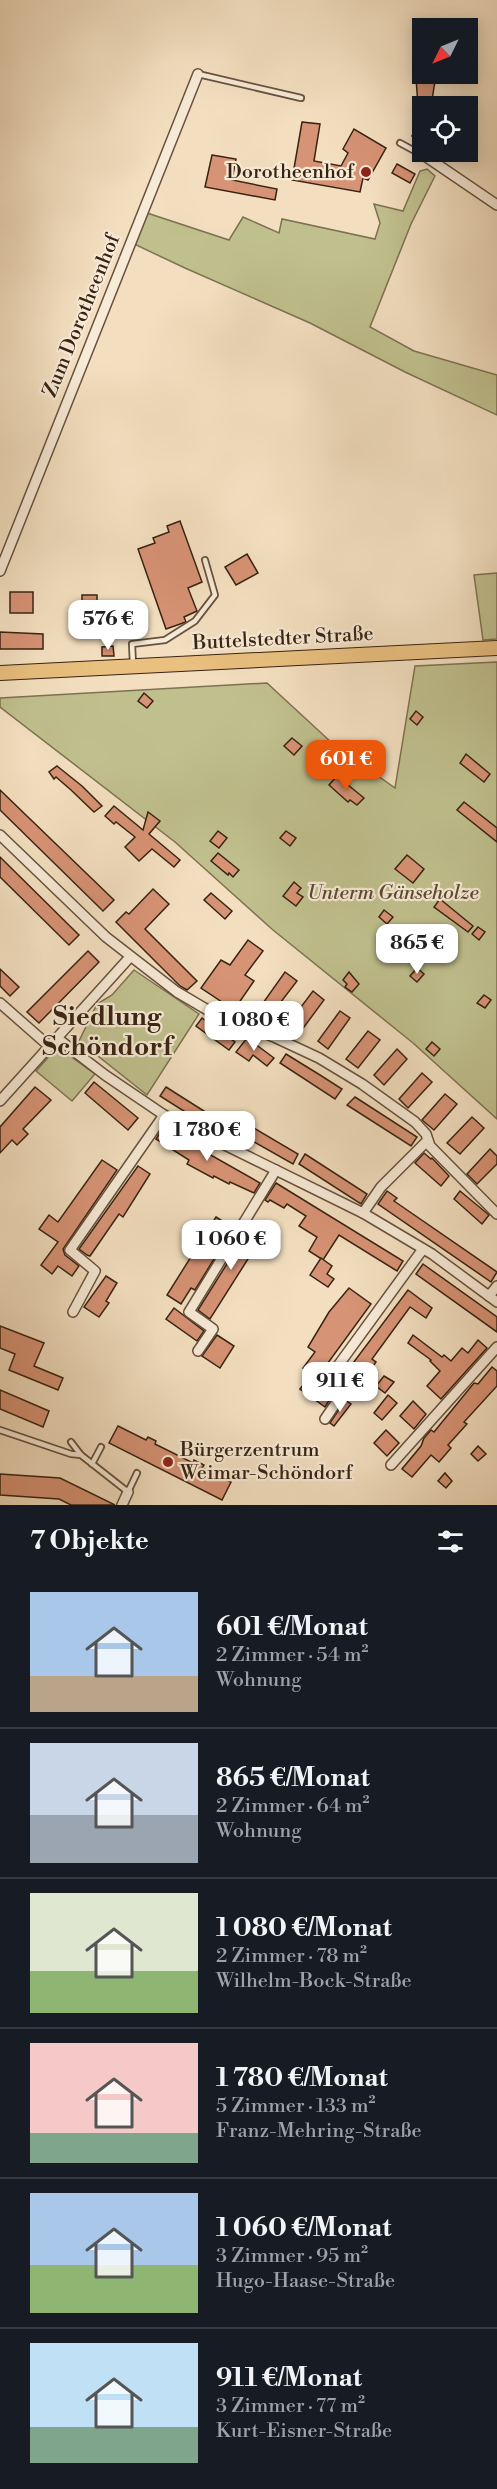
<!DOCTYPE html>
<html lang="de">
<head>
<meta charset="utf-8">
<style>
  body { margin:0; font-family:"Libre Bodoni",serif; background:#242831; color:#f1f3f6; height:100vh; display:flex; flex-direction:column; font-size:22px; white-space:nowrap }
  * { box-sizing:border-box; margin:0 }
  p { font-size:20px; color:#9ea1a6 }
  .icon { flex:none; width:33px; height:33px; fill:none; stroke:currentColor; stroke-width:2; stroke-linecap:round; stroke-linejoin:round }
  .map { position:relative; height:1505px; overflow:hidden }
  .panel { display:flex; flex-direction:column; background:#171b24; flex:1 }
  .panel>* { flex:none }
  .needle { width:39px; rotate:227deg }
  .buttons { position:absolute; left:412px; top:18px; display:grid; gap:12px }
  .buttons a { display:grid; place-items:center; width:66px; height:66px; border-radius:0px; background:#171b24; box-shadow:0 3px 15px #0003; font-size:30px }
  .price { position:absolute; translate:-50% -51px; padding:0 14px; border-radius:12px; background:#fff; color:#222; font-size:20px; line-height:39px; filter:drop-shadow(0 2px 3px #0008) }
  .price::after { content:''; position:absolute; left:50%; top:36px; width:18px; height:14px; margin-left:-9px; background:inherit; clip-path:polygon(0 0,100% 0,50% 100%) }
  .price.selected { background:#ea580c; color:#fff }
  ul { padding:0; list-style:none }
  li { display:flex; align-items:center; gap:18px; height:150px; padding:0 30px }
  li+li { border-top:2px solid #363941 }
  li span { display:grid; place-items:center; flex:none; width:168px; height:120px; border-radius:0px; color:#555 }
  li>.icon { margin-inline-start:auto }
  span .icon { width:72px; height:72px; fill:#fffc; stroke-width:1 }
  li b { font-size:26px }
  h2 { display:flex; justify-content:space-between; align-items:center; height:72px; padding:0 30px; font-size:26px }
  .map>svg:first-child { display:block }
</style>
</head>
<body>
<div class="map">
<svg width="497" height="1505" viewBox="0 0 497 1505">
  <rect width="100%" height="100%" fill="#f3dfc0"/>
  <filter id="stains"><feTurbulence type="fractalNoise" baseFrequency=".00333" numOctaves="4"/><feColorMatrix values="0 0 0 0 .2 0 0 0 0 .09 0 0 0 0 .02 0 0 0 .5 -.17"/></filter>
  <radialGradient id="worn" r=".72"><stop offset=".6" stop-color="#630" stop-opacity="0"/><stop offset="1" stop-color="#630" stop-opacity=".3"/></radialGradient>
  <!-- green -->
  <g fill="#c0c08e" stroke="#7c7250" stroke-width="1.5">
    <polygon points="427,169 435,176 411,224 370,327 414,351 497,375 497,415 405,372 310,323 185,268 134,244 147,213 229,240 243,217 279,233 282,219 375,239 380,223 374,204 403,211 420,171"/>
    <polygon points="497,573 497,639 483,640 474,575"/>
    <polygon points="497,662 497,1119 413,1043 273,930 175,842 0,707 0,698 267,683 332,743 395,788 415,666"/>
    <polygon points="134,970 199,1014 147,1095 79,1041 97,1004 112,995"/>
    <polygon points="53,1052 66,1053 95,1074 72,1101 36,1071"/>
  </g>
  <!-- building -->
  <g fill="#d79375" stroke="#382312" stroke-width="1.5">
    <polygon points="416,78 435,81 431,106 418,106"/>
    <polygon points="423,115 423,143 412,136"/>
    <polygon points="302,122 320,124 314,161 341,166 348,153 343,149 354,129 386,148 368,180 363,178 360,192 292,180"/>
    <polygon points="212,155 236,159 232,180 277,189 275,200 205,187"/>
    <polygon points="397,164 415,174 410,183 392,173"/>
    <polygon points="180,521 202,582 188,588 197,611 184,617 186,622 183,623 166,629 138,549 155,543 153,538 169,532 167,526"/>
    <polygon points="247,554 258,573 236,585 225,567"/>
    <rect x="10" y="592" width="23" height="21"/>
    <rect x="82" y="595" width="15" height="15"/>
    <polygon points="0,632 43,634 43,649 0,649"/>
    <polygon points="113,646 114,656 102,656 102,647"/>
    <polygon points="144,693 153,701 147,708 138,701"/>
    <polygon points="416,711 423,717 417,725 410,719"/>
    <polygon points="292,738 302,746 294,755 284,746"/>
    <polygon points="466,754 490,774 484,782 460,763"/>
    <polygon points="57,766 82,786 102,806 94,812 71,790 56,777 54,779 49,772"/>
    <polygon points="337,776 364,798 357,805 350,800 348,802 329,785"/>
    <polygon points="0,790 114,900 103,911 0,810"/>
    <polygon points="464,802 497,828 497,842 457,810"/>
    <polygon points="114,806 143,830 148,812 160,821 149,834 180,860 174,867 152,849 139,861 125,847 135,837 116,822 114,824 105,816"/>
    <polygon points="218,831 227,838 219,848 210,841"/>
    <polygon points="286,831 296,838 290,846 280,838"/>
    <polygon points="218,853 239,870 233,877 229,873 228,875 211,861"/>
    <polygon points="407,855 424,869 413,883 395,869"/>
    <polygon points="0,857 79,935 69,945 0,877"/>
    <polygon points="294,882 301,888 297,893 303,897 296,906 283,896"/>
    <polygon points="153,889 169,904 145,929 197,981 187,990 180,986 116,922 126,912 129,914"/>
    <polygon points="211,893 232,911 225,919 204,900"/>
    <polygon points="440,899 473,926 468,932 434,907"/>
    <polygon points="384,910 393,917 387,924 379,917"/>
    <polygon points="478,927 485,932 479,940 472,934"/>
    <polygon points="248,940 263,951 245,975 254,981 234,1010 201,988 221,960 230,965"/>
    <polygon points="88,951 99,962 39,1023 27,1012"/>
    <polygon points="417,968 424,974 417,982 410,976"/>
    <polygon points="0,969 19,987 10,996 0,986"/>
    <polygon points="285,972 297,981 274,1011 263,1003"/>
    <polygon points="349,972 359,984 352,992 345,987 347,984 343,980"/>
    <polygon points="313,991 324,1000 301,1031 289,1023"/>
    <polygon points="484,995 491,1000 485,1008 477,1003"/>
    <polygon points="340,1011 350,1018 328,1049 318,1041"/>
    <polygon points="202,1018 235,1042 229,1050 196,1026"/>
    <polygon points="368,1031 380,1040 358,1068 346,1059"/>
    <polygon points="247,1038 274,1058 267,1066 253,1055 249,1061 236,1052"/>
    <polygon points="432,1042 440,1049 434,1056 426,1049"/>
    <polygon points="397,1049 407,1059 384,1085 374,1075"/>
    <polygon points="286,1054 320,1075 342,1089 335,1099 280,1063"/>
    <polygon points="422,1073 432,1082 408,1108 399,1099"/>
    <polygon points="94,1082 138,1118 128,1130 85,1093"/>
    <polygon points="35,1087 51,1100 23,1129 28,1134 17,1145 12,1140 0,1153 0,1127"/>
    <polygon points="166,1087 226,1125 220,1134 160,1096"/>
    <polygon points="445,1094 457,1104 434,1130 422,1120"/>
    <polygon points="355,1097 417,1137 411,1146 347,1105"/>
    <polygon points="472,1117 484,1128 460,1154 447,1143"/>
    <polygon points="237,1118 298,1154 293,1164 231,1129"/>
    <polygon points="163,1128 260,1183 254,1193 230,1182 229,1184 214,1176 213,1178 187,1164 189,1160 156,1139"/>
    <polygon points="490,1149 497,1156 497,1164 477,1184 467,1174"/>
    <polygon points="424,1153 431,1159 432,1158 449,1176 441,1186 415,1163"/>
    <polygon points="305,1154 367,1194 361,1204 299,1164"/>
    <polygon points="102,1160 117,1170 63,1249 65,1255 79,1266 72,1276 58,1266 52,1274 41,1265 58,1242 39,1229 49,1215 58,1222"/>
    <polygon points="138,1166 150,1174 123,1217 119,1214 90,1256 87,1255 79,1249"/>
    <polygon points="276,1183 403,1261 397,1271 339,1235 323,1260 309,1251 317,1237 299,1226 306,1216 287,1204 284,1208 270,1200 268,1202 265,1200"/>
    <polygon points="387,1191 397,1198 394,1201 497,1272 491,1282 378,1204"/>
    <polygon points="460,1191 489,1215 482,1224 454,1199"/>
    <polygon points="216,1217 233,1228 195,1290 191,1288 181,1304 167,1295"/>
    <polygon points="252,1224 265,1232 210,1319 198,1310"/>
    <polygon points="321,1258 332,1266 327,1274 334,1279 328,1287 310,1275"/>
    <polygon points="423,1264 497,1317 497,1332 416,1274"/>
    <polygon points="106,1276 117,1283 106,1301 109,1303 99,1317 84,1307"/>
    <polygon points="349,1288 371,1304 317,1378 303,1368 315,1352 308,1347 329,1312"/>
    <polygon points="408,1290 432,1308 426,1318 410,1307 372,1359 376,1362 368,1374 363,1370 344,1397 338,1383"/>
    <polygon points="174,1308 204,1331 197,1341 166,1319"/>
    <polygon points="0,1326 44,1343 34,1366 63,1378 58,1390 9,1370 15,1354 0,1348"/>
    <polygon points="217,1335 234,1346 220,1368 202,1356"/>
    <polygon points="413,1335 442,1357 444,1355 451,1361 462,1348 468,1353 478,1340 487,1348 441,1399 427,1386 440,1371 430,1361 431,1360 408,1343"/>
    <polygon points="492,1367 497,1371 497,1386 464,1422 467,1424 448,1445 451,1448 439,1462 431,1455 412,1477 402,1469 421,1446 424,1438 431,1430 434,1432 474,1383 478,1384"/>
    <polygon points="384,1376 394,1382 385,1393 376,1386"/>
    <polygon points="307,1380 329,1395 330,1399 325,1407 300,1389"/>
    <polygon points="0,1390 49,1411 43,1427 0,1409"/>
    <polygon points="388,1395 397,1403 382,1420 374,1413"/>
    <polygon points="345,1400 351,1404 334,1426 330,1423"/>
    <polygon points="413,1401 426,1414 414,1429 400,1416"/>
    <polygon points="118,1426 146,1440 148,1437 156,1441 155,1444 193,1463 194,1460 204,1465 202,1468 231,1482 222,1500 109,1443"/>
    <polygon points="386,1430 399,1443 387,1456 374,1443"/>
    <polygon points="478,1446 486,1454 478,1461 471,1454"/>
    <polygon points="445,1473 452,1481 446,1488 438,1481"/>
    <polygon points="0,1474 60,1478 115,1505 71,1505 59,1499 0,1495"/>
  </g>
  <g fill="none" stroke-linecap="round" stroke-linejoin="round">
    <!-- service casing -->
    <g stroke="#67523e" stroke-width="8">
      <g id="service">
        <polyline points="198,74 301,98"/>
        <polyline points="400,143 424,156"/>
        <polyline points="133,664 132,644 165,640 195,621 215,595 205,560"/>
        <polyline points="0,1430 71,1454 81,1455 128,1492 137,1473"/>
        <polyline points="71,1442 81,1455"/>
        <polyline points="92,1464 101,1447"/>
      </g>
    </g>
    <!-- minor casing -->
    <g stroke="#67523e" stroke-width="12">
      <g id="minor">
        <polyline points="425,156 497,205"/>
        <polyline points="0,571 198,74"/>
        <polyline points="0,835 106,937 177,992 216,1015 274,1037 319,1058 362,1084 415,1122 426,1134 430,1146 497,1214"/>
        <polyline points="0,1003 49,1046"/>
        <polyline points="57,1038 105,1075 164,1115 363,1213 432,1254 497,1302"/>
        <polyline points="0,1101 130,957"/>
        <polyline points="363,1213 381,1187 427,1141"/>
        <polyline points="489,1296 497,1286"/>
        <polyline points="73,1312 95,1271 70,1250 164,1115"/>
        <polyline points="198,1351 213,1329 189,1312 276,1170"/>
        <polyline points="325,1419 338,1400 329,1378 423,1249"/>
        <polyline points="391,1465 497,1347"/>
        <polyline points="122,1505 128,1492"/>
      </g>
    </g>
    <!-- primary casing -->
    <g stroke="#382312" stroke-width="16">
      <polyline id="primary" points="0,673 497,648"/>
    </g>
    <!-- service -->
    <use href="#service" stroke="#f7ead6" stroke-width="4.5"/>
    <!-- minor -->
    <use href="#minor" stroke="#f7ead6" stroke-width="9"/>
    <!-- primary -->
    <use href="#primary" stroke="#eac080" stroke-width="14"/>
  </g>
  <!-- markers -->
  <g fill="#8f2418" stroke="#f7ead6" stroke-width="2">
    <circle cx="366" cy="172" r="6"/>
    <circle cx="168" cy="1462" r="6"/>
  </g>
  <g text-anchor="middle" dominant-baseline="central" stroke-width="4.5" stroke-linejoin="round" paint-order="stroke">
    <!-- poi labels -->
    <g font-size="20" fill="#382312" stroke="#f7ead6" text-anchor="end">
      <text x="354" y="172">Dorotheenhof</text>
      <text x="180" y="1450" text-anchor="start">Bürgerzentrum<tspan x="180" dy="23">Weimar-Schöndorf</tspan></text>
    </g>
    <!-- street labels -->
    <g font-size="20" fill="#382312" stroke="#f7ead6">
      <text transform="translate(82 316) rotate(-68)">Zum Dorotheenhof</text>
      <text transform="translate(283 639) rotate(-3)">Buttelstedter Straße</text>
    </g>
    <!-- park labels -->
    <g font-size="20" font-style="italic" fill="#5a4a31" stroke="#f7ead6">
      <text x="393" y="893">Unterm Gänseholze</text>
    </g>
    <!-- district labels -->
    <g font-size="26" font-weight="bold" fill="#382312" stroke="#f7ead6">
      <text x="107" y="1017">Siedlung<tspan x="107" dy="30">Schöndorf</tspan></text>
    </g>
  </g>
  <rect width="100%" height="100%" filter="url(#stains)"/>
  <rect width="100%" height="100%" fill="url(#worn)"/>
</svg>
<div class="buttons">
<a><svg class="needle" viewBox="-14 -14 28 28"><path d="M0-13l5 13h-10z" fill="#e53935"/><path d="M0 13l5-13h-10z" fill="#9ea1a6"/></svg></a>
<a><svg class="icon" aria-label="locate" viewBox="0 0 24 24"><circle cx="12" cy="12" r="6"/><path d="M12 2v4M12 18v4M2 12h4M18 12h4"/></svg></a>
</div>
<b class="price" style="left:108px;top:651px">576 €</b>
<b class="price selected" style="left:346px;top:791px">601 €</b>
<b class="price" style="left:417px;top:975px">865 €</b>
<b class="price" style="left:254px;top:1052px">1 080 €</b>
<b class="price" style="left:207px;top:1162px">1 780 €</b>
<b class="price" style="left:231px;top:1271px">1 060 €</b>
<b class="price" style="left:340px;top:1413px">911 €</b>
</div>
<section class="panel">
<h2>7 Objekte<svg class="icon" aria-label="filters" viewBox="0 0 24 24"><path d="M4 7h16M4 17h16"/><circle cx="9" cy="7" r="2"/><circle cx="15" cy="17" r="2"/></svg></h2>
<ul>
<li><span style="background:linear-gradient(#a9c7e8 70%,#b9a48a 0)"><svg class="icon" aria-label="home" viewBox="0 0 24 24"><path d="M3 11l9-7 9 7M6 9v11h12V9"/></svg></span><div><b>601 €/Monat</b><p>2 Zimmer · 54 m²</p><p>Wohnung</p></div></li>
<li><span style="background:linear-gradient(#c9d6e8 60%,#9aa5b1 0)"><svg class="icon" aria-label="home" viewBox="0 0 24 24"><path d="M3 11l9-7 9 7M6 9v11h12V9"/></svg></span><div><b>865 €/Monat</b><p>2 Zimmer · 64 m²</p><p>Wohnung</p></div></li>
<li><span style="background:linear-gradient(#dfe7d0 65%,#8fb573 0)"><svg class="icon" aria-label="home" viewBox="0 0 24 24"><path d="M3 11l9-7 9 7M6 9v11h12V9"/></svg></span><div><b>1 080 €/Monat</b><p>2 Zimmer · 78 m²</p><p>Wilhelm-Bock-Straße</p></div></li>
<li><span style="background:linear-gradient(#f6c9c9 75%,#7fa58c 0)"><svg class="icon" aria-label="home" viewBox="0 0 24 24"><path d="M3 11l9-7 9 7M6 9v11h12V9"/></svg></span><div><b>1 780 €/Monat</b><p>5 Zimmer · 133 m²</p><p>Franz-Mehring-Straße</p></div></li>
<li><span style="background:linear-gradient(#a9c7e8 60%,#8fb573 0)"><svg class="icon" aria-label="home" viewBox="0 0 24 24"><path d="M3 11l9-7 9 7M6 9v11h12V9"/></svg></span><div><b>1 060 €/Monat</b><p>3 Zimmer · 95 m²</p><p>Hugo-Haase-Straße</p></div></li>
<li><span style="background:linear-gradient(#bfe0f5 70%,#7fa58c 0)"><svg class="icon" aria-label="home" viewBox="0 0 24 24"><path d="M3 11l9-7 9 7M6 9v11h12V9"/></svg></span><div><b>911 €/Monat</b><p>3 Zimmer · 77 m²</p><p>Kurt-Eisner-Straße</p></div></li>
</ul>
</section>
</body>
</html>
